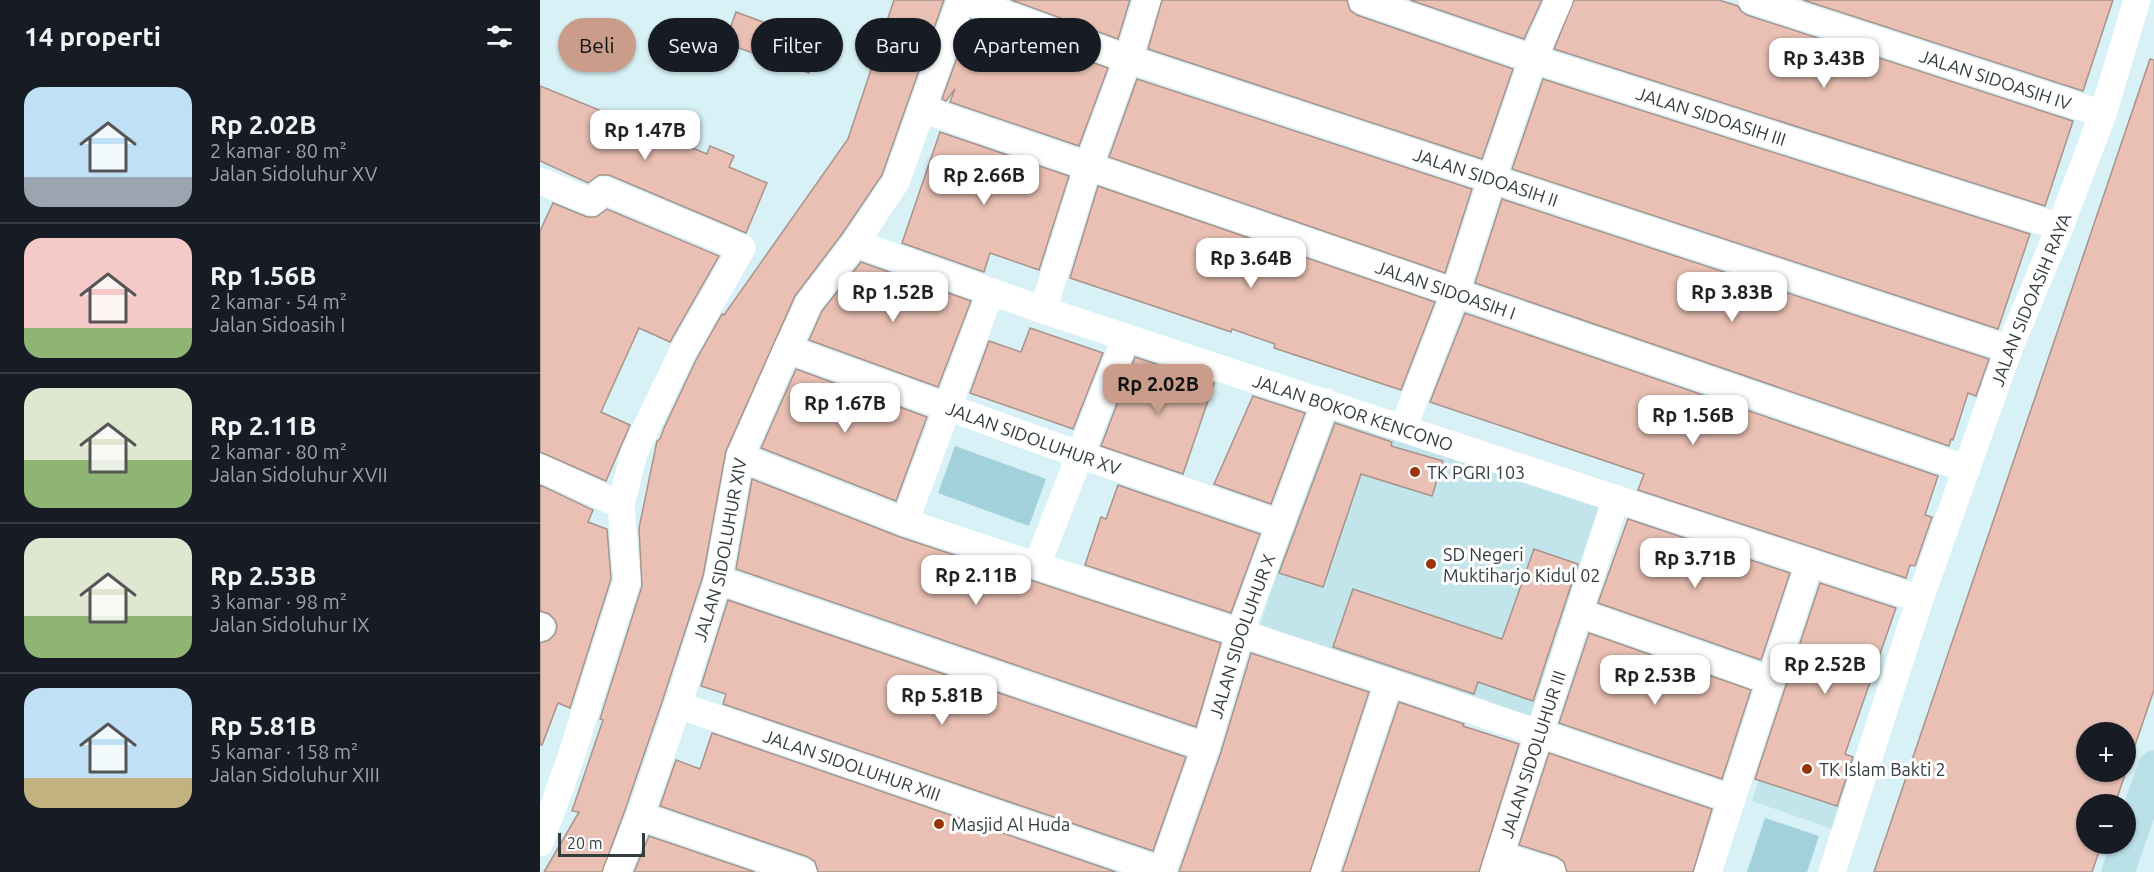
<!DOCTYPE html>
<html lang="id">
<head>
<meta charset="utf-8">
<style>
  body { margin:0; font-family:Ubuntu,sans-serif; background:#20242c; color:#f1f3f6; height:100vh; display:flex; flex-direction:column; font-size:22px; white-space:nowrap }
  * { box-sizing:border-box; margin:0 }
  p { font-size:20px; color:#9ea1a6 }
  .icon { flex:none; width:33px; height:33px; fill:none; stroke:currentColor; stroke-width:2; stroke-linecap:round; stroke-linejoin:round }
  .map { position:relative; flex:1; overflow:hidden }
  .details { display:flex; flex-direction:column; background:#171b24; width:540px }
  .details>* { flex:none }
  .banner { position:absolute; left:18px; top:18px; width:570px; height:54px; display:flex; gap:12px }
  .fabs { position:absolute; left:1536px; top:722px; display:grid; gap:12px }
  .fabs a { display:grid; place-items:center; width:60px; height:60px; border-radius:50%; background:#171b24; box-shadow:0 2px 4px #0004; font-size:30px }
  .scale { position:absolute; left:18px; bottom:15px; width:87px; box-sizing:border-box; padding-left:6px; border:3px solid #333d3f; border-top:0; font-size:16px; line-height:21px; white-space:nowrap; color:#333d3f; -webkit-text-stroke:4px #fff; paint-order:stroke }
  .price { position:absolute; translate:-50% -51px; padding:0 14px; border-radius:12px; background:#fff; color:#222; font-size:20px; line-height:39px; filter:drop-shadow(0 2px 3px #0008) }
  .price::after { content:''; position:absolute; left:50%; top:36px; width:18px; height:14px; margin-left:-9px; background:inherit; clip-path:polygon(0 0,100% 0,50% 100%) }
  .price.current { background:#ca9d8b; color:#111 }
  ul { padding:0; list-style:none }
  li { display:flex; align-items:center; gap:18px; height:150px; padding:0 24px }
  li+li { border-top:2px solid #363941 }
  li span { display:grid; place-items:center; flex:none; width:168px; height:120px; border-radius:18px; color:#555 }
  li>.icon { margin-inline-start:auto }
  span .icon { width:72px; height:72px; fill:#fffc; stroke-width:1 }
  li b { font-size:26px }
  h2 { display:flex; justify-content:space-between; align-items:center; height:72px; padding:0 24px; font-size:26px }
  .chip { padding:0 21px; border-radius:27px; background:#171b24; box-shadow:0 2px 4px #0004; font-size:21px; line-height:54px }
  .chip.current { background:#ca9d8b; color:#111 }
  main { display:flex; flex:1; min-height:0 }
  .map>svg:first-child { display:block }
</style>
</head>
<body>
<main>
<section class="details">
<h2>14 properti<svg class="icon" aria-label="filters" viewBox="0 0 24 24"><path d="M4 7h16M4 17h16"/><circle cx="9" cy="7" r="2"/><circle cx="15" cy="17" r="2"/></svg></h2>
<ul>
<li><span style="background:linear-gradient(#bfe0f5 75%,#9aa5b1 0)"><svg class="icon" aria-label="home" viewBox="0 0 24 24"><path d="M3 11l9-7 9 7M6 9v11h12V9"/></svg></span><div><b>Rp 2.02B</b><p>2 kamar · 80 m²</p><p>Jalan Sidoluhur XV</p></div></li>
<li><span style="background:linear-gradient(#f6c9c9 75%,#8fb573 0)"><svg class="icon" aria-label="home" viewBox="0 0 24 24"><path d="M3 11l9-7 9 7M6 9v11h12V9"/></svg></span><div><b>Rp 1.56B</b><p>2 kamar · 54 m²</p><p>Jalan Sidoasih I</p></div></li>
<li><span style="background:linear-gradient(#dfe7d0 60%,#8fb573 0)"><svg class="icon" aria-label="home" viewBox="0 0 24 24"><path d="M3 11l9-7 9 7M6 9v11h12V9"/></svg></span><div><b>Rp 2.11B</b><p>2 kamar · 80 m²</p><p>Jalan Sidoluhur XVII</p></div></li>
<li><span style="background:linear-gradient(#dfe7d0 65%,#8fb573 0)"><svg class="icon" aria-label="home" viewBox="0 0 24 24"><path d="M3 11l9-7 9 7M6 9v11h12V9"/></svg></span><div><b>Rp 2.53B</b><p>3 kamar · 98 m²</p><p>Jalan Sidoluhur IX</p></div></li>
<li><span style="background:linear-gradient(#bfe0f5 75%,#c2b280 0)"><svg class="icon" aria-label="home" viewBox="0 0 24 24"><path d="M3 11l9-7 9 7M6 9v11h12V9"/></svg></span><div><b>Rp 5.81B</b><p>5 kamar · 158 m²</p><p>Jalan Sidoluhur XIII</p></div></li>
</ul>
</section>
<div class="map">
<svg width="1614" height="872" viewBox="0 0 1614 872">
  <rect width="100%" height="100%" fill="#d7f1f6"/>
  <!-- built -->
  <g fill="#c2e5eb">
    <polygon points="791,410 1063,499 991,717 719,628"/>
    <polygon points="1234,731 1315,757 1293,829 1212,801"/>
  </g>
  <!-- green -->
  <g fill="#a3d1db">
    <polygon points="415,446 506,479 489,526 398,493"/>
    <polygon points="1225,818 1279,836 1267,872 1207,872"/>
  </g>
  <!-- building -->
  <g fill="#e9c0b3" stroke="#a8938b" stroke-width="1.5" fill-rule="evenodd">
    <polygon points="354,0 404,0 342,175 302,234 255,296 186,451 163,576 122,702 85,810 62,872 4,872 39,812 32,811 63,720 60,719 102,586 99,528 117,441 120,439 124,428 156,360 182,314 184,315 308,139"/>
    <polygon points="471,0 590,0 578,39"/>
    <polygon points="622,0 807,0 810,10 817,15 973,69 942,159 608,49"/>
    <polygon points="870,0 1002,0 984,39"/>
    <polygon points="1034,0 1179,0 1198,6 1201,11 1207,15 1533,121 1505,206 1014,49"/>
    <polygon points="1263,0 1573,0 1543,91"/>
    <polygon points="196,12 280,43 269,73 185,43"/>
    <polygon points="431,19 568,68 539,146 410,102 415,89 406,101 402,99"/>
    <path d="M 1610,59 L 1614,60 L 1614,690 L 1592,754 L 1575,804 L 1546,804 L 1546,843 L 1562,843 L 1552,872 L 1334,872 ZM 1546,732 L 1586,732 L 1586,771 L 1546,771 Z"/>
    <polygon points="597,79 932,189 905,273 569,157"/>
    <polygon points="1003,79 1490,234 1458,329 972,169"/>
    <polygon points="0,86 167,154 170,146 194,156 189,167 227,183 206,233 69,175 59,175 48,183 0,161"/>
    <polygon points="400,132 529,176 499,270 450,253 444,272 362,243"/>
    <polygon points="558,186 895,302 861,390 734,348 735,344 692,329 691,332 530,278"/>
    <polygon points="962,199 1449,359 1436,396 1428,393 1413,440 1411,439 1409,446 935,283"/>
    <polygon points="13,203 47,217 56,217 67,209 179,256 130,342 99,328 61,412 90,425 66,481 0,452 0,231"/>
    <polygon points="321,262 431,301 398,387 269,340 282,311"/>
    <polygon points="925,313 1398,476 1385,515 1392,517 1375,566 1370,565 1366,578 1098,490 1104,474 890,402"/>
    <polygon points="490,328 563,353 533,429 430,393 449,341 481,352"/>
    <polygon points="595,357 674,383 643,474 561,446"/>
    <polygon points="256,369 387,417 356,501 221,448"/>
    <polygon points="713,396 765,413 731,504 674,484"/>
    <polygon points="795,423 852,442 851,446 903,461 892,496 821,474 783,587 739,573"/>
    <polygon points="212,479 360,537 681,643 656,727 196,569"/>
    <polygon points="0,485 53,510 48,522 67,529 71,579 30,708 18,703 2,745 0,745 0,643 9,640 15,634 17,626 15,620 9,614 0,611"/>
    <polygon points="578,485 720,534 691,613 545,565 561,517 566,519"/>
    <polygon points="1088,519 1250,573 1221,660 1058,603"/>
    <polygon points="994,549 1038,564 993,701 938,682 934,694 793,647 813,589 962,639"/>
    <polygon points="1280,583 1356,608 1305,754 1313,757 1297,806 1215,779"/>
    <polygon points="188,600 646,757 613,851 183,704 186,694 161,686"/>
    <polygon points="1049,633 1211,690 1182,779 1019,723"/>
    <polygon points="711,653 829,692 770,872 639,872 681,752"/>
    <polygon points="859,702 924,724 923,726 979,744 939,872 802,872"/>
    <polygon points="172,733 576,872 278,872 275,862 268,857 120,806 136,760 160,769"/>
    <polygon points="1009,753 1172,809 1153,872 1027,872 1024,862 1017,857 979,845"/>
    <polygon points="109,836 215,872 94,872"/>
  </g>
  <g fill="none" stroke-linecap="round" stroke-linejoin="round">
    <!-- street -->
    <g stroke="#fff" stroke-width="27">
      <path id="s1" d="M 425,0 L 588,59 L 1469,349"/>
      <path id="s2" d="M 822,0 L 993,59 L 1520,227"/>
      <path id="s3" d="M 1212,0 L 1563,114"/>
      <path id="s4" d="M 382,109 L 1427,469"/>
      <polyline points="0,181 52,202 63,190 202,248 142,353 94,453 81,505 87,581 29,763 0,843"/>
      <path id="s5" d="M 315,243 L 503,310 L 1380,599"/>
      <polyline points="503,310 548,167 588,59 607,0"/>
      <path id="s6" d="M 247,349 L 540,455 L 741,524"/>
      <polyline points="863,428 915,294 952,178 993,59 1019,0"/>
      <polyline points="200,457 365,522 849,682 1192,799"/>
      <polyline points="0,468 81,505"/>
      <polyline points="365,522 451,291"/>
      <polyline points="497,565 586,337"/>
      <polyline points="178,580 666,747"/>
      <polyline points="1039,613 1232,681"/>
      <polyline points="0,627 1,627"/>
      <path id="s7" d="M 138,705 L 622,871"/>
      <polyline points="100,816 263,872"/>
      <polyline points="959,855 1012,872"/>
      <path id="s8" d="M 77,872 L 100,816 L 138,705 L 178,580 L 200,457 L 247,349 L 269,303 L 315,243 L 356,182 L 421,0"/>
      <path id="s9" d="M 622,872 L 666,747 L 700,633 L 786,402"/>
      <polyline points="785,872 849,682"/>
      <path id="s10" d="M 954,872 L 1076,498"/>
      <polyline points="1168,872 1270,562"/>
      <path id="s11" d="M 1292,872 L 1380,599 L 1469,349 L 1520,227 L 1563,114 L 1597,0"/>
    </g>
    <!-- secondary -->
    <polyline stroke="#b8e0e6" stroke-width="33" points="1578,872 1614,767"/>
  </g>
  <!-- markers -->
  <g fill="#9a3408" stroke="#fff" stroke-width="2">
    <circle cx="875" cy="472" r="6"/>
    <circle cx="891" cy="564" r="6"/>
    <circle cx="1267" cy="769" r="6"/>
    <circle cx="399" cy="824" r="6"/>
  </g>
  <g text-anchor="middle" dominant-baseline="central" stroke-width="6" stroke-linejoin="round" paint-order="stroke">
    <!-- street labels -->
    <g font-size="18" fill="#333d3f" stroke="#fff">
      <text stroke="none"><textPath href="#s3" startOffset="256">JALAN SIDOASIH IV</textPath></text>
      <text stroke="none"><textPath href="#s2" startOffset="368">JALAN SIDOASIH III</textPath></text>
      <text stroke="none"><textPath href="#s1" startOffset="550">JALAN SIDOASIH II</textPath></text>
      <text stroke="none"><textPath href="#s4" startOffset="554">JALAN SIDOASIH I</textPath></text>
      <text stroke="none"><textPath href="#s11" startOffset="606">JALAN SIDOASIH RAYA</textPath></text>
      <text stroke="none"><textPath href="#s5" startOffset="526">JALAN BOKOR KENCONO</textPath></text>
      <text stroke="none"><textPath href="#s6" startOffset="262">JALAN SIDOLUHUR XV</textPath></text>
      <text stroke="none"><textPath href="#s8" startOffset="339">JALAN SIDOLUHUR XIV</textPath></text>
      <text stroke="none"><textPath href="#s9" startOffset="249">JALAN SIDOLUHUR X</textPath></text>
      <text stroke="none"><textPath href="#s10" startOffset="124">JALAN SIDOLUHUR III</textPath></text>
      <text stroke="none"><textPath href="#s7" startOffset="184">JALAN SIDOLUHUR XIII</textPath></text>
    </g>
    <!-- poi labels -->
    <g font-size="18" fill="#333d3f" stroke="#fff" text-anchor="start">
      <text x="887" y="472">TK PGRI 103</text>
      <text x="903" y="554">SD Negeri<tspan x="903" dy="21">Muktiharjo Kidul 02</tspan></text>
      <text x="1279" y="769">TK Islam Bakti 2</text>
      <text x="411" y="824">Masjid Al Huda</text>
    </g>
  </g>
</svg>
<div class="fabs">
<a>+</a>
<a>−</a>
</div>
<div class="scale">20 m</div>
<b class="price" style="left:1284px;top:89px">Rp 3.43B</b>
<b class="price" style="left:105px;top:161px">Rp 1.47B</b>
<b class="price" style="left:444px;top:206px">Rp 2.66B</b>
<b class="price" style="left:711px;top:289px">Rp 3.64B</b>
<b class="price" style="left:353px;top:323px">Rp 1.52B</b>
<b class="price" style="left:1192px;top:323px">Rp 3.83B</b>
<b class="price current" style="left:618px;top:415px">Rp 2.02B</b>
<b class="price" style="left:305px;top:434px">Rp 1.67B</b>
<b class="price" style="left:1153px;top:446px">Rp 1.56B</b>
<b class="price" style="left:1155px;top:589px">Rp 3.71B</b>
<b class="price" style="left:436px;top:606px">Rp 2.11B</b>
<b class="price" style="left:1285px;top:695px">Rp 2.52B</b>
<b class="price" style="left:1115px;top:706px">Rp 2.53B</b>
<b class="price" style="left:402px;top:726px">Rp 5.81B</b>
<div class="banner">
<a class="chip current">Beli</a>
<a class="chip">Sewa</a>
<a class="chip">Filter</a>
<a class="chip">Baru</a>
<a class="chip">Apartemen</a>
</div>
</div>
</main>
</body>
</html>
